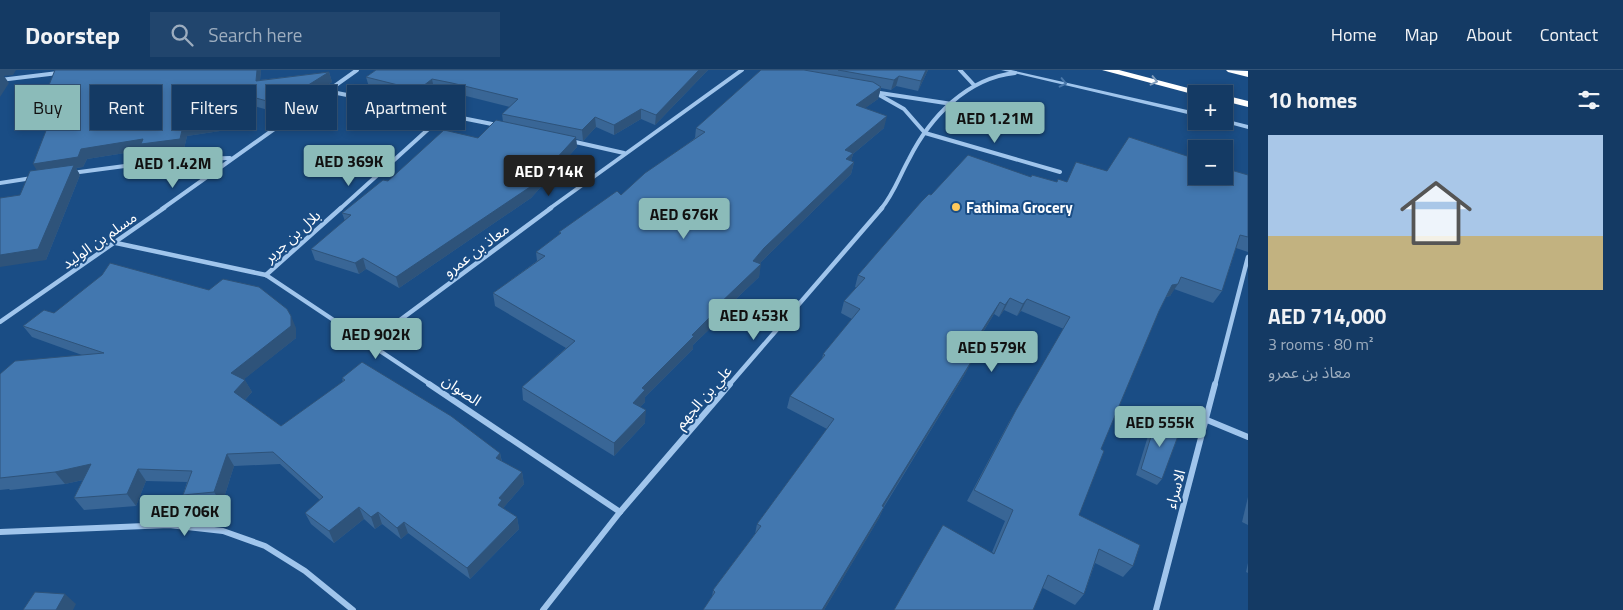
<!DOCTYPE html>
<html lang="en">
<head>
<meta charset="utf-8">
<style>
  body { margin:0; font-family:"Titillium Web","Noto Sans Arabic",sans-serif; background:#21456d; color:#f1f3f6; height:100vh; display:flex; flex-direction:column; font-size:19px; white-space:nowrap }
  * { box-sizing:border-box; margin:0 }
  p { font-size:16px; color:#9dadbf }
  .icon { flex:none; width:28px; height:28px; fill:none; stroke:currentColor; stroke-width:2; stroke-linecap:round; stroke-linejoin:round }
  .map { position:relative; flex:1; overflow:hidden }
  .details { display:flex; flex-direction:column; background:#143a64; width:375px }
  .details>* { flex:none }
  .guide { position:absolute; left:15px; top:15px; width:475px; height:45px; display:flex; gap:10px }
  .controls { position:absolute; left:1188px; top:15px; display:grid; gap:10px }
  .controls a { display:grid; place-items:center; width:45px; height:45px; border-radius:0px; background:#143a64; box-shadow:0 2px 8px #0003,0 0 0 1px #335478; font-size:25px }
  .price { position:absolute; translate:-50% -42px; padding:0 11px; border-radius:5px; background:#8bbbb9; color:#111; font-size:16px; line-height:32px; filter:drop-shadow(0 1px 2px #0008) }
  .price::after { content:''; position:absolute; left:50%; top:30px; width:15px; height:11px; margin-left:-8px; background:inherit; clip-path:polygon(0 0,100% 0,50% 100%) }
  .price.current { background:#222; color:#fff }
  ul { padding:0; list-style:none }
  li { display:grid; align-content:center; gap:10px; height:265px; padding:0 20px }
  li span { display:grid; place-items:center; height:155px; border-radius:0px; color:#555 }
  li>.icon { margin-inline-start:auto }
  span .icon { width:90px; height:90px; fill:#fffc; stroke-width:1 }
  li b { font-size:21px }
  h2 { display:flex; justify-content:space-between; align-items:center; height:60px; padding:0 20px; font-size:21px }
  .tag { padding:0 18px; border-radius:0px; background:#143a64; box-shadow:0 2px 8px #0003,0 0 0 1px #335478; font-size:18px; line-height:45px }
  .tag.current { background:#8bbbb9; color:#111 }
  header { display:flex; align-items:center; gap:30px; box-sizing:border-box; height:70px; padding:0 25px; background:#143a64; border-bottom:1px solid #335478 }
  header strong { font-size:24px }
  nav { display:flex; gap:28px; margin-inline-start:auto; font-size:18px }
  .search { width:350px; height:45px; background:#21456d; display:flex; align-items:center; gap:12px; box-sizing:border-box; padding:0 18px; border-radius:0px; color:#9dadbf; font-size:19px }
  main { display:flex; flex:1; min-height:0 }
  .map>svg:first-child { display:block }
</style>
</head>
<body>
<header>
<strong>Doorstep</strong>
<div class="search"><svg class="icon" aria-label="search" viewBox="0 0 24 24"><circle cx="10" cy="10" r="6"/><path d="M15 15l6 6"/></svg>Search here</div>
<nav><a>Home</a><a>Map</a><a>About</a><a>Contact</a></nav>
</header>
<main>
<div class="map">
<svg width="1248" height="540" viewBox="0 0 1248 540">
  <rect width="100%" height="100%" fill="#1a4d85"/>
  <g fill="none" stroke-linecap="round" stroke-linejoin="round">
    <!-- minor-far2 -->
    <g stroke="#a0c5ec" stroke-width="4">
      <polyline points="960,0 974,15"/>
      <polyline points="0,10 58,3"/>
      <polyline points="327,21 497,55"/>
      <polyline points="874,22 904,39 925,63 1060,102"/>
      <polyline points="880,23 952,34"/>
      <polyline points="571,71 624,83"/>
      <polyline points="72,103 170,90 230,88"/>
      <polyline points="0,113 32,108"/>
      <polyline points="162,139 357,0"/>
      <polyline points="340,139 445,44"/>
      <polyline points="549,139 742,0"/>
      <path d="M 881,139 C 894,123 899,107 909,89 C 930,47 967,8 1015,3"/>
    </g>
    <!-- minor-far1 -->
    <g stroke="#a0c5ec" stroke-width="4.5">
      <polyline points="116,173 266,205 431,315"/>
      <polyline points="266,205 341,138"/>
      <polyline points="0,252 164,138"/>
      <polyline points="369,273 551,138"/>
      <polyline points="729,315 882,138"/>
      <polyline points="1215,315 1248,187"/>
    </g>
    <!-- minor -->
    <g stroke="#a0c5ec" stroke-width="6">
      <polyline points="429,314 620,442"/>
      <polyline points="1207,350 1248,367"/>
      <polyline points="0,462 169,455 223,461 265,476 305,501 353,540"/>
      <polyline points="543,540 620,442 730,314"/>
      <polyline points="1156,540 1215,314"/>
    </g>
    <!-- tertiary -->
    <g fill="#a0c5ec" fill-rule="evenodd">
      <polygon points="1001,0 1011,0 1196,42 1196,46"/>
      <polygon points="1224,49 1248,55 1248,59 1222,52 1221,51 1224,51"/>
    </g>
    <!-- motorway -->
    <g fill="#fff" fill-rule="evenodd">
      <polygon points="1102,0 1119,0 1211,24 1196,25"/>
      <polygon points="1226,0 1248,1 1248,7 1228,2"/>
      <polygon points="1224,25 1248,31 1248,37 1224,31"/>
    </g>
  </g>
  <!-- wall -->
  <g fill="#396696">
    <polygon points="55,0 261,0 260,10 329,2 332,12 282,44 223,27 220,61 187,66 184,79 146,84 144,80 87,89 83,97 76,98 80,105 46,190 20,125 37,100 59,28 52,29 47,20"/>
    <polygon points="376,0 708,0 655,55 641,49 614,65 596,57 583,71 576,69 577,77 531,128 399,218 366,199 359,204 315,190 311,179 345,151 342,143 388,111 478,68 503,52 502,44 510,37 454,23 434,19 420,29 369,17 366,7"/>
    <polygon points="761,0 928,0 918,21 896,16 891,20 881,18 878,29 865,38 884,58 853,84 851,91 854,92 851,104 762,191 760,193 759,207 717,247 717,252 693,275 693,279 645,327 645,332 640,337 645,353 614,386 523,330 522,317 566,278 495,236 493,223 537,191 536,182 560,164 559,162 621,125 695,68 696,58"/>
    <polygon points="1107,101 1248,105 1248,182 1236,178 1222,221 1213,233 1174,219 1170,226 1166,227 1159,241 1101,379 1079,445 1133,496 1123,507 1095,493 1084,524 1075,535 1043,518 992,482 1005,451 967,431 1009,352 1064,259 1021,241 1017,246 1004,240 999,247 994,244 966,290 971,292 965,304 884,437 879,448 824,540 703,540 712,527 713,520 755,464 757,454 827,359 787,338 790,326 822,289 823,284 852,249 841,243 844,231 857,218 855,217 858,205 931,125 1031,107 1057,112 1066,112"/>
    <polygon points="54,243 296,258 296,268 244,309 252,322 245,330 281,356 343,312 342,308 500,383 502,392 522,402 524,414 504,437 504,439 517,447 519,459 470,509 408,463 401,469 382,454 375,459 364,449 334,473 311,454 305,443 320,430 280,394 234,396 222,434 191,436 183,425 187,412 146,411 136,436 84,440 74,428 83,410 65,414 10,420 9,419 0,420 0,304 82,285 32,267 23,256"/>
    <polygon points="1157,347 1162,409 1157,415 1136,405 1152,353"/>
    <polygon points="1248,427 1248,455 1242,452"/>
    <polygon points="1248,493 1248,503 1246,502"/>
  </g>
  <!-- shaded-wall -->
  <g fill="#2e537a">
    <polygon points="0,0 16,0 13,5 4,6 9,13 0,27"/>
    <polygon points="257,0 261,0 259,20 256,11"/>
    <polygon points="699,0 708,0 655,55 656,45"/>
    <polygon points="926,0 928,0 918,21 921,11"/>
    <polygon points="329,2 332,12 282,44 278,34"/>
    <polygon points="899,6 896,16 891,20 894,10"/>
    <polygon points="432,9 434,19 420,29 418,20"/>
    <polygon points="63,17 68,27 52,29 47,20"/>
    <polygon points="881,17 878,29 853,47 856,35"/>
    <polygon points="219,18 223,27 220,61 187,66 184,79 146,84 144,80 87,89 83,97 76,98 80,105 46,190 0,197 0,185 39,104 33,94 81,79 183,56"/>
    <polygon points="641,39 641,49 614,65 614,55"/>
    <polygon points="887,46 884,58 853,84 850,95 844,102 845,80"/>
    <polygon points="595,47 596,57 583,71 582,60"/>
    <polygon points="576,67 577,77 531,128 399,218 396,207"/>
    <polygon points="854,92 851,104 762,191 754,200 761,194 759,207 717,247 717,252 693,275 693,279 645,327 645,332 633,345 633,333 642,318 715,238 764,178"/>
    <polygon points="363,188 366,199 359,204 355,193"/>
    <polygon points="1178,214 1170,226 1164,227 1172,215"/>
    <polygon points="1010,228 1004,240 999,247 1005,235"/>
    <polygon points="1027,229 1021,241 1017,246 1023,234"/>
    <polygon points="1000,232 994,244 959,301 964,289"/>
    <polygon points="291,246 296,258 296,268 237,315 231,303"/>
    <polygon points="971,292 965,304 877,447 882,436"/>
    <polygon points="245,310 252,322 241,334 234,322"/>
    <polygon points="646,340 645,353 614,386 614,373"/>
    <polygon points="500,383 502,395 496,388"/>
    <polygon points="227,384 234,396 222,434 214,422"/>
    <polygon points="91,394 100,406 65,414 55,402"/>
    <polygon points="138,399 146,411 136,436 127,424"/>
    <polygon points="522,402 524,414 504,437 505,442 498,435 499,428"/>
    <polygon points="359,437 364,449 334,473 329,461"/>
    <polygon points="884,437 879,448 824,540 822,540"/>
    <polygon points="378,442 382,454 375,459 371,447"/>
    <polygon points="517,447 519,459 470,509 467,498"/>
    <polygon points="404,452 408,463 401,469 397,458"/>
    <polygon points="65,524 76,534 73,540 56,540"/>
  </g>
  <!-- building -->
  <g fill="#4277af" stroke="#2e537a">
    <polygon points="55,0 257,0 256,11 329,2 278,34 219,18 216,51 183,56 180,69 141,74 143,69 81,79 78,87 33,94 63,17 47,20"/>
    <polygon points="376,0 699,0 656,45 641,39 614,55 595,47 582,60 502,44 518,29 452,13 432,9 418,20 366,7"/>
    <polygon points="761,0 804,0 873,12 881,17 856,35 887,46 845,80 853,83 846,89 854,92 764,178 753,191 761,194 715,238 718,239 692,265 694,266 642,318 645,320 633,333 646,340 614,373 522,317 575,271 493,223 545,186 536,182 561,163 559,162 617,121 621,125 645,103 705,62 696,58"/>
    <polygon points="838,0 926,0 921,11 899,6 894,10"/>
    <polygon points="496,50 576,67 530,117 396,207 363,188 355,193 311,179 351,145 342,143 383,110 388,111 444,60 478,68"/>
    <polygon points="1129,67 1196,89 1196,106 1224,106 1224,98 1248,105 1248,167 1240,165 1222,221 1181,207 1178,214 1172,215 1159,241 1101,379 1104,381 1079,445 1140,475 1133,496 1099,479 1084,524 1048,505 1033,540 894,540 943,455 994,484 1013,440 974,420 1016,340 1070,247 1027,229 1023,234 1010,228 1005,235 1000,232 964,289 971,292 882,436 884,437 822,540 703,540 715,522 713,520 761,456 757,454 834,349 790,326 825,285 823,284 860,239 844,231 865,208 858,205 921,132 929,124 931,125 968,85 1031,107 1032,105 1057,112 1058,109 1067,112 1076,92 1107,101"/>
    <polygon points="74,95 38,179 0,185 0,128 20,125 30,101"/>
    <polygon points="110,193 209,220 223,209 259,217 287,239 291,246 291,256 231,303 245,310 234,322 281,356 345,310 342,308 362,292 451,346 500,383 496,388 522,402 499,428 502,430 498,435 517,447 467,498 404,452 397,458 378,442 371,447 359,437 329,461 305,443 323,427 273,382 227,384 214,422 183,425 192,401 138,399 127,424 74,428 91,394 55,402 0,408 0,304 15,291 104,283 23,256 44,240 54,243 102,205"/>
    <polygon points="1157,347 1181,358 1162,409 1141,399"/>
    <polygon points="35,522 65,524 56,540 23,540"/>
  </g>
  <!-- one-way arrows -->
  <defs><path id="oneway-chevron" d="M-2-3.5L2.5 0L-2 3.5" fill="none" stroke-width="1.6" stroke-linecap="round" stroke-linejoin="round" transform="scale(1.25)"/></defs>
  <use stroke="#819dbc" href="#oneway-chevron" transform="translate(1154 11) rotate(13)"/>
  <use stroke="#4977a9" href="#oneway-chevron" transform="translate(1063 13) rotate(13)"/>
  <!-- markers -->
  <circle fill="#ffc95b" stroke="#1a4d85" stroke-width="2" cx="956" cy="137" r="5"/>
  <g text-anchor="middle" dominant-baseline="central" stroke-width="4" stroke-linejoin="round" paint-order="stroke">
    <!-- poi labels -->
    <g font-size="15" font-weight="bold" fill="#fff" stroke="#1a4d85" text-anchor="start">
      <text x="966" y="137">Fathima Grocery</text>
    </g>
    <!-- street labels -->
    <g font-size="15" fill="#fff" stroke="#1a4d85">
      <text transform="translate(292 166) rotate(-42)">بلال بن جرير</text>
      <text transform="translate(99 170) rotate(-35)">مسلم بن الوليد</text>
      <text transform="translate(476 180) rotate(-37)">معاذ بن عمرو</text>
      <text transform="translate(462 320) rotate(34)">الصوان</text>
      <text transform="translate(703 327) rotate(-49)">علي بن الجهم</text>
      <text transform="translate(1175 419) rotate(-75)">الاسراء</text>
    </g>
  </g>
</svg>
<div class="controls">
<a>+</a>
<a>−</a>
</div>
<b class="price" style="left:995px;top:74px">AED 1.21M</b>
<b class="price" style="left:349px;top:117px">AED 369K</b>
<b class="price" style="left:173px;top:119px">AED 1.42M</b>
<b class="price current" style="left:549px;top:127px">AED 714K</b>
<b class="price" style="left:684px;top:170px">AED 676K</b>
<b class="price" style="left:754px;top:271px">AED 453K</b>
<b class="price" style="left:376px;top:290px">AED 902K</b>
<b class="price" style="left:992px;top:303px">AED 579K</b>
<b class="price" style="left:1160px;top:378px">AED 555K</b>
<b class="price" style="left:185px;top:467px">AED 706K</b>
<div class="guide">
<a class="tag current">Buy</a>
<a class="tag">Rent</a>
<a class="tag">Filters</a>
<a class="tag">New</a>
<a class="tag">Apartment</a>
</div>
</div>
<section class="details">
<h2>10 homes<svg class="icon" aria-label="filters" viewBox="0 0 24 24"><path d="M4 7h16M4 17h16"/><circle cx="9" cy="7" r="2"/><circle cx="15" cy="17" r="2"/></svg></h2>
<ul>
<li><span style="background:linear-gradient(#a9c7e8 65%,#c2b280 0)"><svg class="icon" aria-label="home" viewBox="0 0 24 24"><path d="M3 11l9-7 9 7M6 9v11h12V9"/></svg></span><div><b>AED 714,000</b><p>3 rooms · 80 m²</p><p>معاذ بن عمرو</p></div></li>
</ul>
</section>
</main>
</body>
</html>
